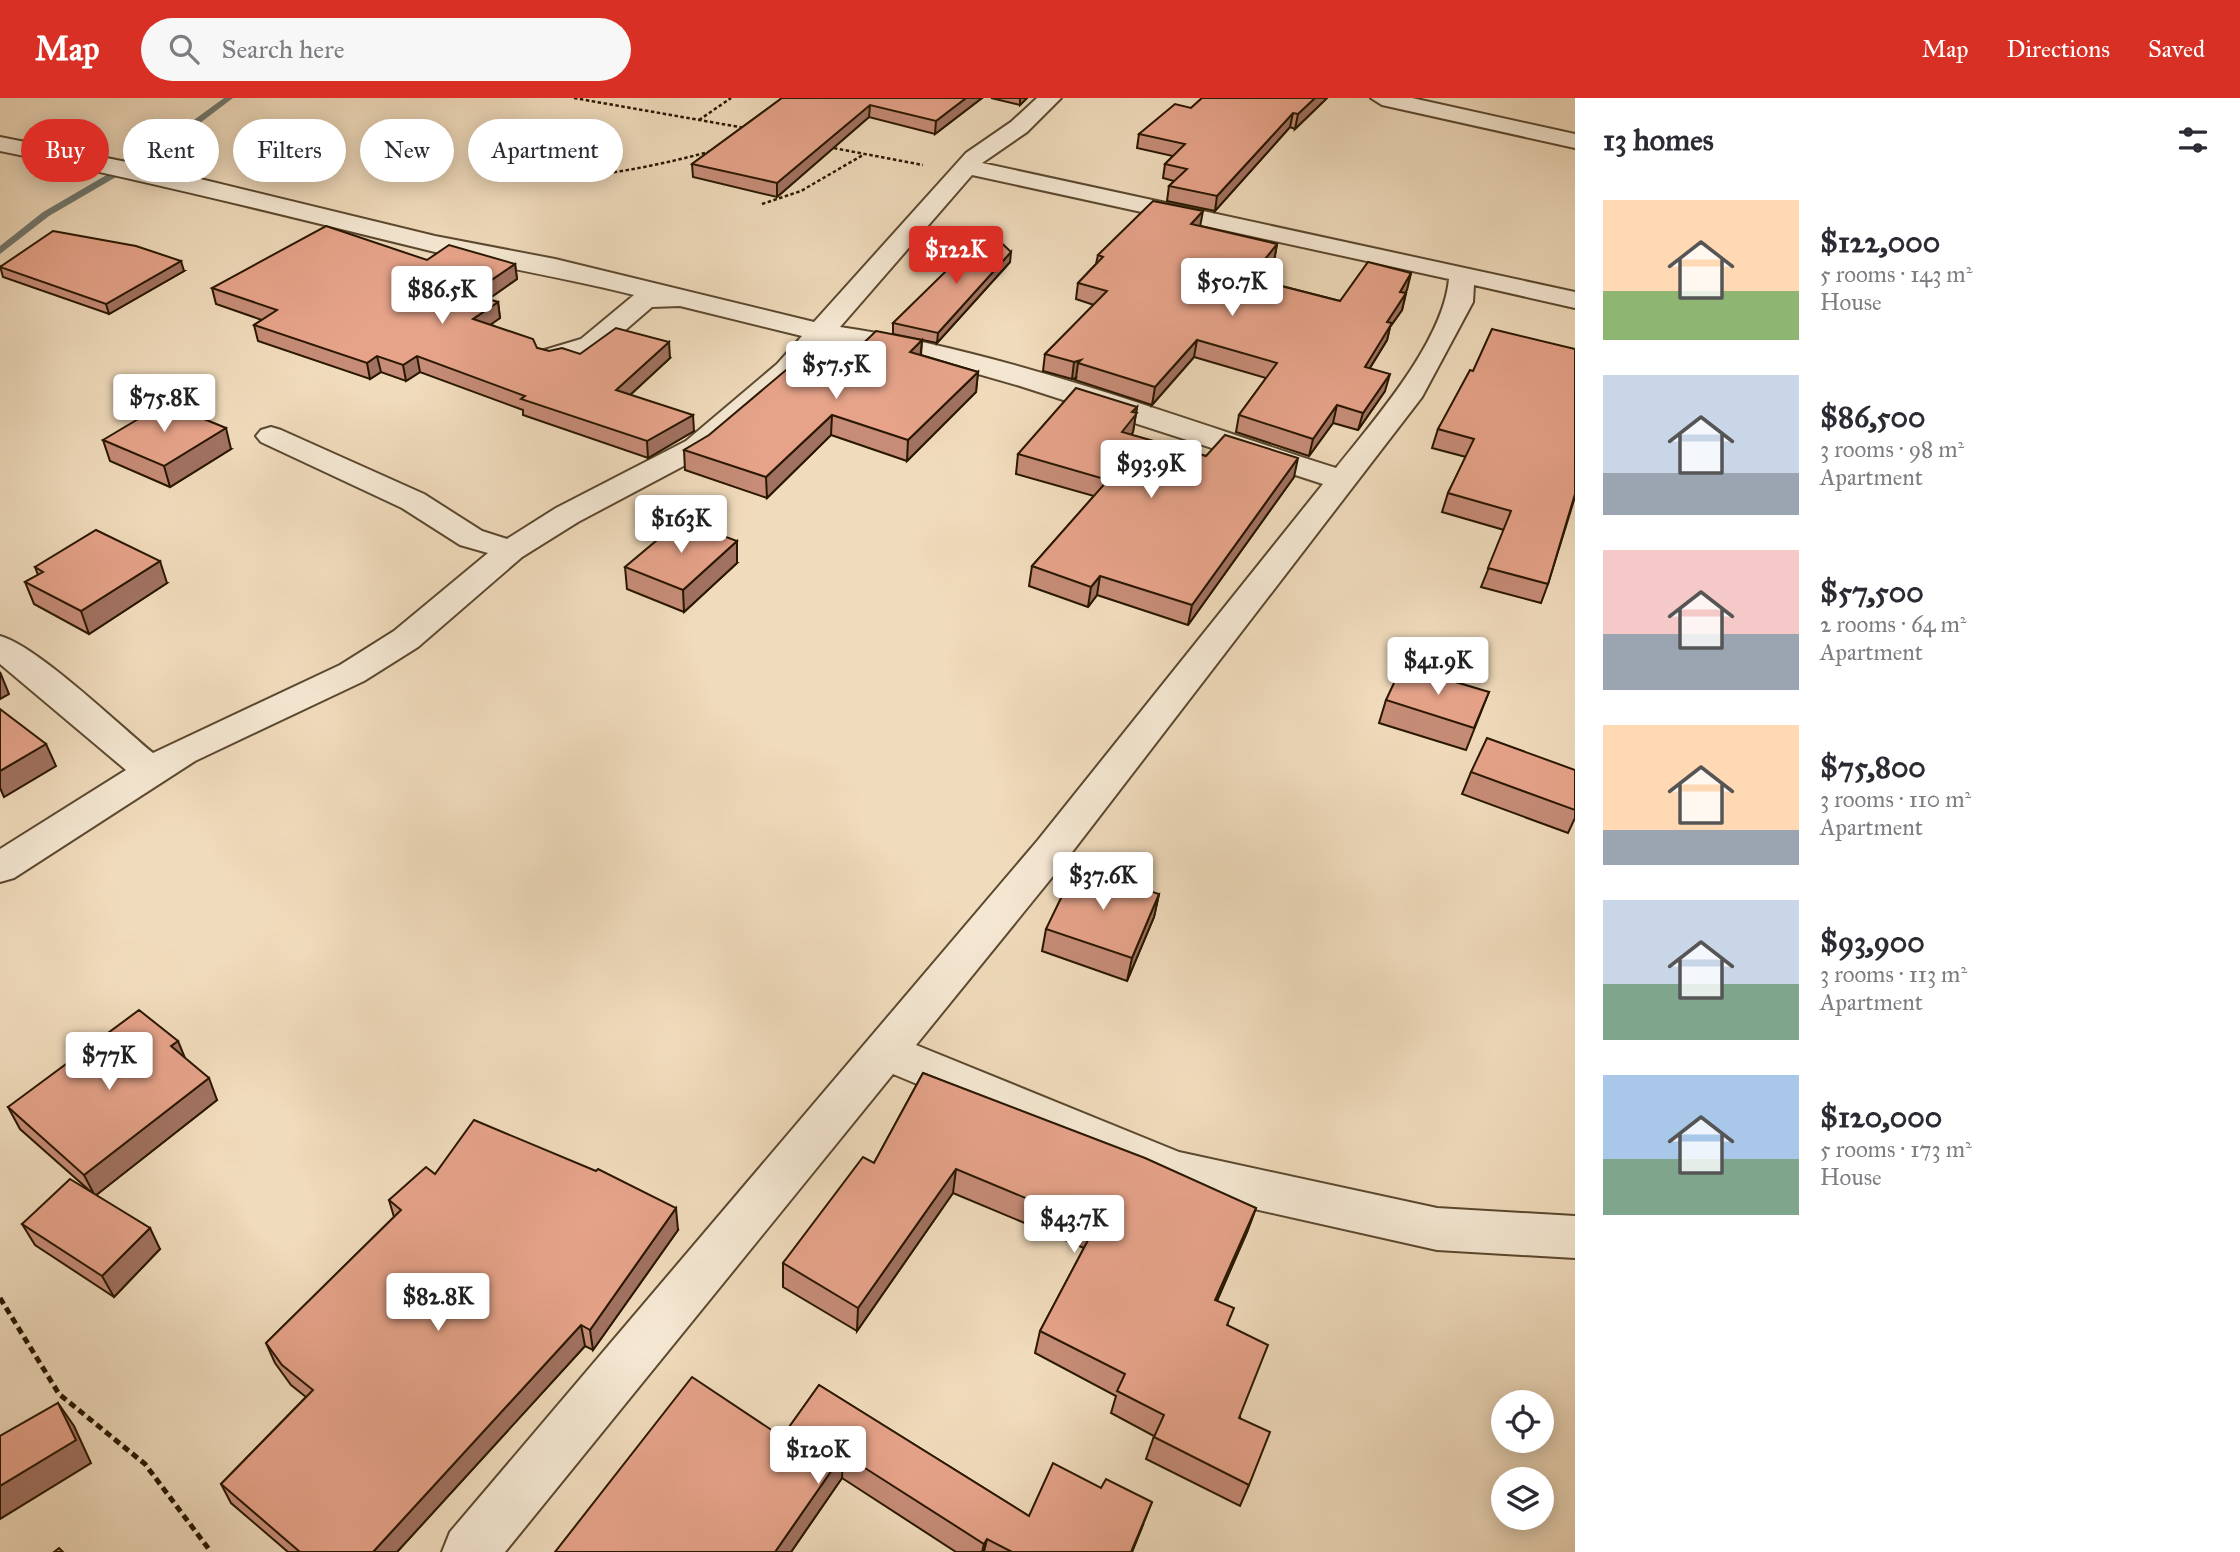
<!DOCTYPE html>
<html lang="en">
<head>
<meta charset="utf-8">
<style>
  body { margin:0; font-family:"IM FELL Great Primer",serif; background:#f7f7f7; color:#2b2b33; height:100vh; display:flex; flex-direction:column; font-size:26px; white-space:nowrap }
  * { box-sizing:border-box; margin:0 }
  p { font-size:23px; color:#7c7c81 }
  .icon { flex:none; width:38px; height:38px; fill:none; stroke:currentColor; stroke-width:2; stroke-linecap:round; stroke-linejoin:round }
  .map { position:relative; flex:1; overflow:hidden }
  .panel { display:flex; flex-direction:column; background:#fff; width:665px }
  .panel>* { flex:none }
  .guide { position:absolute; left:21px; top:21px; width:665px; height:63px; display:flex; gap:14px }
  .fabs { position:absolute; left:1491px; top:1292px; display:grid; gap:14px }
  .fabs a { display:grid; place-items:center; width:63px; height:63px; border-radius:50%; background:#fff; box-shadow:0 4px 18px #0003; font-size:35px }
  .price { position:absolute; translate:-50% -60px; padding:0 16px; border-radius:7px; background:#fff; color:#222; font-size:23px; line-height:46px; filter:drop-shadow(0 2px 4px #0008) }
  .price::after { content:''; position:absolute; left:50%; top:42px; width:21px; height:16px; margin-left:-10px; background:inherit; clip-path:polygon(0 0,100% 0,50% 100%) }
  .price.selected { background:#d93025; color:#fff }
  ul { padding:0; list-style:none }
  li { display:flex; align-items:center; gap:21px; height:175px; padding:0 28px }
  li span { display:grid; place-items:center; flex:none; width:196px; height:140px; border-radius:0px; color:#555 }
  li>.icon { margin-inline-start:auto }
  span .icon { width:84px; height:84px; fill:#fffc; stroke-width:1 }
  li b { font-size:30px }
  h2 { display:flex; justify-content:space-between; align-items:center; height:84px; padding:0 28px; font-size:30px }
  .tag { padding:0 24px; border-radius:32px; background:#fff; box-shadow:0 4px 18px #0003; font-size:24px; line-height:63px }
  .tag.selected { background:#d93025; color:#fff }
  header { display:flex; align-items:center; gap:42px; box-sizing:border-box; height:98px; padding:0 35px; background:#d93025; color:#fff }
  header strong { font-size:33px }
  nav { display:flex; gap:38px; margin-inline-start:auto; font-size:24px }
  .search { width:490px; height:63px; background:#f7f7f7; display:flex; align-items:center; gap:18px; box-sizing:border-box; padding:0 24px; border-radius:38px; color:#7c7c81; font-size:26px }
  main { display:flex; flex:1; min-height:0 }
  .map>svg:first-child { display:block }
</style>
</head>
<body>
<header>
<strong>Map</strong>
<div class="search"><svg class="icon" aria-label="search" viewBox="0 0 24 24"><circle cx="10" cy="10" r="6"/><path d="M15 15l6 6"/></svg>Search here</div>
<nav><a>Map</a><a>Directions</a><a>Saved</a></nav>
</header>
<main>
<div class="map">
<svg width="1575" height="1454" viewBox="0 0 1575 1454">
  <rect width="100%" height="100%" fill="#f0dbbc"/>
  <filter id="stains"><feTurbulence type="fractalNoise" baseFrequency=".00286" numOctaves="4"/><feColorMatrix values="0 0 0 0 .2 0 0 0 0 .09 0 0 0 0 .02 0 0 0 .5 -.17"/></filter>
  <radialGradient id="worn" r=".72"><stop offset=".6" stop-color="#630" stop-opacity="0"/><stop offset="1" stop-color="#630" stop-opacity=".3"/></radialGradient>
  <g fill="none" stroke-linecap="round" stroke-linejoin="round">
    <!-- stream -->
    <polygon fill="#707870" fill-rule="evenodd" points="224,0 233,0 171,47 49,118 0,156 0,148 43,114 165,43"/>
    <!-- minor casing -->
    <g stroke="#5b482f" stroke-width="4">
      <g id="minor">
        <path d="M 1037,0 L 1061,0 L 1027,34 L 982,65 L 1575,194 L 1575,210 L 1474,187 L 1473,204 L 1422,299 L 1066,762 L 916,947 L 1179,1054 L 1437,1110 L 1575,1118 L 1575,1160 L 1437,1152 L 1174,1093 L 893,976 L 505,1454 L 442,1454 L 450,1434 L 1038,742 L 1323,386 L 1020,288 L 905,255 L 827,243 L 797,278 L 708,355 L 578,424 L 522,459 L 418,549 L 364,583 L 195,663 L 14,780 L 0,784 L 0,751 L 126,672 L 0,566 L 0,538 C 37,548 119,627 153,655 L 340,567 L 394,533 L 488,455 L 460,447 L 402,410 L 261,344 L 256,338 L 261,332 L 271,329 L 281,332 L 424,396 L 482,433 L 507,441 L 556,410 L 686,343 L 777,266 L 802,238 L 680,208 L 652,209 L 601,253 L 551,267 L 541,265 L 537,259 L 541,253 L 581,241 L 634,197 C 567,180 498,169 431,153 C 287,118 145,82 0,53 L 0,39 L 147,68 L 435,138 L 555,161 L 814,224 L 966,55 L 1011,24 ZM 972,77 L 1449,181 C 1443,244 1375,321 1336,370 C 1175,319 1006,253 840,229 Z"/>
        <polygon points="1371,0 1412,0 1575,36 1575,50 1382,7"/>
      </g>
    </g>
    <!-- path-far1 -->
    <g stroke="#291700" stroke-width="2.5" stroke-dasharray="3.5 2.5" stroke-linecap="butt">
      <polyline points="574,0 745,30"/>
      <polyline points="699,22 731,0"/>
      <polyline points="828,49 923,67"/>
      <path d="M 500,81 C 573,84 642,72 712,53"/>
      <polyline points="762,106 801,93 863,57"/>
    </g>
    <!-- path -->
    <polyline stroke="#291700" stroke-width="5" stroke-dasharray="7 4.5" stroke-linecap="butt" points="0,1200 59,1296 145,1366 211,1454"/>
    <!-- minor -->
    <use href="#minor" fill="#f5e8d3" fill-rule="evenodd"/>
  </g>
  <!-- wall -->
  <g fill="#c68c77" stroke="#291700" stroke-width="2">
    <polygon points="782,0 982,0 935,36 869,19 777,99 693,79 692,66"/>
    <polygon points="991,0 1027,0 1020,7"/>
    <polygon points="1202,0 1327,0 1295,31 1290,29 1215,113 1167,103 1169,88 1174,83 1163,80 1165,66 1173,58 1137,50 1139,36 1191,10"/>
    <polygon points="1200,128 1277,146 1274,163 1258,182 1340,203 1411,175 1405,195 1406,195 1402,212 1390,229 1387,242 1370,270 1385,293 1358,332 1333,325 1309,358 1236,334 1239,317 1266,280 1194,259 1152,307 1075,282 1076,280 1072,281 1043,273 1045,256 1094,207 1076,201 1078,185 1096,166 1098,157"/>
    <polygon points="427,162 515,166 517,181 488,201 498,204 500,220 490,226 537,250 549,253 580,256 670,260 630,297 694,333 648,360 523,317 523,312 420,274 406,283 381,274 370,281 258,243 254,227 262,222 216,206 212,190"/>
    <polygon points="1010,164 937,245 893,236 893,225"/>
    <polygon points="0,168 184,173 109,216 3,179"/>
    <polygon points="922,242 921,257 978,274 976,294 907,363 831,337 767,400 685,372 684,352 846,262"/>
    <polygon points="1575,251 1575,399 1548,486 1541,505 1481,489 1504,432 1442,414 1448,395 1466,359 1432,350 1438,331 1473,273"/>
    <polygon points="1137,309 1133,334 1131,337 1206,358 1294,379 1188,527 1097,497 1088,509 1029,488 1032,468 1094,398 1016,376 1018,356"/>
    <polygon points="103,342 231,351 170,389 110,363"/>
    <polygon points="737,465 684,514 627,491 625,469"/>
    <polygon points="35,469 167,485 89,536 34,506 25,484 38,477"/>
    <polygon points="1489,594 1466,652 1379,625 1386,602"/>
    <polygon points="1575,672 1575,720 1568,735 1462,696 1471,674"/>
    <polygon points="1159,796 1154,819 1127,883 1042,853 1046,831"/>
    <polygon points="185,961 217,1002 96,1097 160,1151 114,1199 35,1147 22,1126 90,1093 20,1031 8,1009"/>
    <polygon points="923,975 1256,1110 1247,1134 1217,1203 1228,1227 1249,1387 1240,1408 1146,1361 1154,1338 1111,1315 1116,1298 1035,1255 1040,1233 1084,1150 953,1095 857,1233 783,1189 783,1165 874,1065"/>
    <polygon points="435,1076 678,1132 593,1252 585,1248 397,1454 288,1454 231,1405 221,1386 306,1299 291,1287 275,1265 266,1245 394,1119 389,1102"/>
    <polygon points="819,1287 1029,1418 1143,1427 1132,1454 956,1454 842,1380 791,1454 555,1454 782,1339"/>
  </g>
  <!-- shaded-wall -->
  <g fill="#a17261" stroke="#291700" stroke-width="2">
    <polygon points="966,0 982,0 935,36 936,23"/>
    <polygon points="1020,0 1027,0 1020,7"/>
    <polygon points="1315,0 1327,0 1295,31 1298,16"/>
    <polygon points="870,7 869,19 777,99 777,85"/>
    <polygon points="1293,15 1290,29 1215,113 1217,98"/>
    <polygon points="1203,113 1200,129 1191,126"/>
    <polygon points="1277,146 1274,163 1246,197 1250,180"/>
    <polygon points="1011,154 1010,164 937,245 938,235"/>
    <polygon points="181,163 184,173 109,216 106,206"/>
    <polygon points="515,166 517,181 473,212 471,196"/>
    <polygon points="1411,175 1407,192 1395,210 1400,194"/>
    <polygon points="1406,195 1402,212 1390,229 1387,242 1360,286 1365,269 1387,224"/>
    <polygon points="498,204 500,220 476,237 473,221"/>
    <polygon points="922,242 920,262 910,254"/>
    <polygon points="1197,242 1194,259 1152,307 1155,289"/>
    <polygon points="669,244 670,260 617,309 616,292"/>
    <polygon points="377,258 381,274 370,281 367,265"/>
    <polygon points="417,258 420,274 406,283 403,267"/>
    <polygon points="1081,262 1078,265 1076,280 1072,281 1074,264"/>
    <polygon points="978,274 976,294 907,363 908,342"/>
    <polygon points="1390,276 1385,293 1358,332 1363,315"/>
    <polygon points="1337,307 1333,325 1309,358 1313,341"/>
    <polygon points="1137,309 1133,334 1119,353 1122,334 1132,314"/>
    <polygon points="693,317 694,333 648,360 647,343"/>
    <polygon points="832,317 831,337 767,400 766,379"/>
    <polygon points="226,330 231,351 170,389 164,368"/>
    <polygon points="1298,360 1294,379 1188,527 1192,507"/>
    <polygon points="737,443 737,465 684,514 683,492"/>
    <polygon points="160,463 167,485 89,536 81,513"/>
    <polygon points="1100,478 1097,497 1088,509 1091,489"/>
    <polygon points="0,574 9,596 0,601"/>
    <polygon points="46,646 56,668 4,699 0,690 0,673"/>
    <polygon points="1159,796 1154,819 1127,883 1132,860"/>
    <polygon points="178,943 187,965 171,948"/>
    <polygon points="209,980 217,1002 95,1098 84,1077"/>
    <polygon points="956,1071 953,1095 857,1233 858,1210"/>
    <polygon points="676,1110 678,1132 593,1252 590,1232"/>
    <polygon points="1256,1110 1247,1134 1207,1225 1215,1202"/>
    <polygon points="150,1130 160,1151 114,1199 102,1178"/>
    <polygon points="581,1227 585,1248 397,1454 373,1454"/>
    <polygon points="58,1305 74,1328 91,1365 0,1421 0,1388"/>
    <polygon points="843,1356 842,1380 791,1454 775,1454"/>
    <polygon points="1152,1404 1132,1454 1131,1454"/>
    <polygon points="987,1441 984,1454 982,1454 984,1446"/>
  </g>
  <!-- building -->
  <g fill="#e6a38a" stroke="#291700" stroke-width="2">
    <polygon points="782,0 966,0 936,23 870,7 777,85 692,66"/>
    <polygon points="1202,0 1315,0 1298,16 1293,15 1217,98 1169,88 1187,71 1165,66 1185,46 1139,36 1175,6 1191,10"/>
    <polygon points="1153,103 1203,113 1191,126 1277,146 1250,180 1340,203 1368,164 1411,175 1400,194 1406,195 1387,224 1392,225 1365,269 1390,276 1363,315 1337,307 1313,341 1239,317 1277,265 1197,242 1155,289 1078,265 1081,262 1074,264 1045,256 1107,193 1078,185 1103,159 1098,157"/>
    <polygon points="326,128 427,162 449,147 515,166 471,196 498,204 473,221 533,241 537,250 549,253 562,250 580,256 616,230 669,244 616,292 693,317 647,343 521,301 525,298 417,258 403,267 377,258 367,265 254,227 277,212 212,190"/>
    <polygon points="988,132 1011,154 938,235 893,225"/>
    <polygon points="53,133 136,148 181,163 106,206 0,169"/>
    <polygon points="1492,231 1575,251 1575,396 1548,486 1488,470 1511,413 1448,395 1474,341 1438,331 1470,272 1473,273"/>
    <polygon points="876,233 922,242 910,254 978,274 908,342 832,317 766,379 684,352 709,337 811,251 846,262"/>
    <polygon points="1076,290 1137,309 1132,314 1137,315 1122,334 1206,358 1225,337 1298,360 1192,507 1100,478 1091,489 1032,468 1108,382 1018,356"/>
    <polygon points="165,305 226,330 164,368 103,342"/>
    <polygon points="681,422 737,443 683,492 625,469"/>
    <polygon points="96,432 160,463 81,513 25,484 43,474 35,469"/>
    <polygon points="1402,568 1489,594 1474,630 1386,602"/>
    <polygon points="0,611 46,646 0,673"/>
    <polygon points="1487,640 1575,672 1575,712 1471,674"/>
    <polygon points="1076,769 1159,796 1132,860 1046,831"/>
    <polygon points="139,912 178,943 171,948 209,980 84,1077 8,1009"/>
    <polygon points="923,975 1145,1060 1256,1110 1215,1202 1234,1210 1227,1227 1268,1247 1239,1320 1270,1334 1249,1387 1154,1339 1164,1317 1117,1293 1125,1276 1040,1233 1095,1129 956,1071 858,1210 783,1165 863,1059 874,1065"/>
    <polygon points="474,1022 596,1073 598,1071 676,1110 590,1232 581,1227 373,1454 300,1454 221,1386 313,1292 282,1267 266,1245 401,1112 389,1102 426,1069 435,1076"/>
    <polygon points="70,1081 150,1130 102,1178 22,1126"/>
    <polygon points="692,1279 782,1339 819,1287 1029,1418 1053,1365 1101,1390 1106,1381 1152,1404 1131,1454 1012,1454 987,1441 984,1446 843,1356 775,1454 555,1454"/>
    <polygon points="58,1305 76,1342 0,1388 0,1338"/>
    <polygon points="59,1450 63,1454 54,1454"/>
  </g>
  <rect width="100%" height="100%" filter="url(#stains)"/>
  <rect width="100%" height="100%" fill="url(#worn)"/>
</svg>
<div class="fabs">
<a><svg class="icon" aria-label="locate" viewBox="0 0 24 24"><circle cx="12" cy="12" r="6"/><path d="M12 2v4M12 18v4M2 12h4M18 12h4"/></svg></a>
<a><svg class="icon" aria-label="layers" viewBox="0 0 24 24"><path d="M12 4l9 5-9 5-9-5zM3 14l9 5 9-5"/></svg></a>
</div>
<b class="price selected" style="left:956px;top:188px">$122K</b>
<b class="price" style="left:1232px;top:220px">$50.7K</b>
<b class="price" style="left:442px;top:228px">$86.5K</b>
<b class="price" style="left:836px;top:303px">$57.5K</b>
<b class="price" style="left:164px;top:336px">$75.8K</b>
<b class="price" style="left:1151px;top:402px">$93.9K</b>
<b class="price" style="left:681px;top:457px">$163K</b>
<b class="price" style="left:1438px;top:599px">$41.9K</b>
<b class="price" style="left:1103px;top:814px">$37.6K</b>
<b class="price" style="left:109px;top:994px">$77K</b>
<b class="price" style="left:1074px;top:1157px">$43.7K</b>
<b class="price" style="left:438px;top:1235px">$82.8K</b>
<b class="price" style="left:818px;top:1388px">$120K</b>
<div class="guide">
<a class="tag selected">Buy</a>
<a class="tag">Rent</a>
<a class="tag">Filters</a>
<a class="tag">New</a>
<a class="tag">Apartment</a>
</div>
</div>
<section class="panel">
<h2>13 homes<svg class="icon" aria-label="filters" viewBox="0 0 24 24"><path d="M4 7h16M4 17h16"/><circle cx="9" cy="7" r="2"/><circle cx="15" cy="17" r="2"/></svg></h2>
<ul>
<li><span style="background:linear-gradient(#ffd9b3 65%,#8fb573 0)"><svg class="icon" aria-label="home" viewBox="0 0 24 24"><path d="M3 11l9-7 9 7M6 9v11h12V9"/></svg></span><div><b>$122,000</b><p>5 rooms · 143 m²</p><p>House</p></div></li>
<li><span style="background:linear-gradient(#c9d6e8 70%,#9aa5b1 0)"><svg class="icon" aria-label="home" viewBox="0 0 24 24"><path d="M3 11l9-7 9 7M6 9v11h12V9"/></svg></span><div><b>$86,500</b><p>3 rooms · 98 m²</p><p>Apartment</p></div></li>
<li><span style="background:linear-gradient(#f6c9c9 60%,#9aa5b1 0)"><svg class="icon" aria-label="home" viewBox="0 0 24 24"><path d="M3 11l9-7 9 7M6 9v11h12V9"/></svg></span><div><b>$57,500</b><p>2 rooms · 64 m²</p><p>Apartment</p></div></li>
<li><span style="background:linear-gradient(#ffd9b3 75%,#9aa5b1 0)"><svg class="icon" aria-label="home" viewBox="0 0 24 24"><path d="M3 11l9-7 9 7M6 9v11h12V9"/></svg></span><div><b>$75,800</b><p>3 rooms · 110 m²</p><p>Apartment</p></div></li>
<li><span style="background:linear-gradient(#c9d6e8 60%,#7fa58c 0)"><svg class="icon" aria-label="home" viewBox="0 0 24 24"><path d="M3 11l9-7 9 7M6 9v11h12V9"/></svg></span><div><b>$93,900</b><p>3 rooms · 113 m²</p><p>Apartment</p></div></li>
<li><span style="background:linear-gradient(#a9c7e8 60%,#7fa58c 0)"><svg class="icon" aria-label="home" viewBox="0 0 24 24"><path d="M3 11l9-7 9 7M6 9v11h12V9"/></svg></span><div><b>$120,000</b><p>5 rooms · 173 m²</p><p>House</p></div></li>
</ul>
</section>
</main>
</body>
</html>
